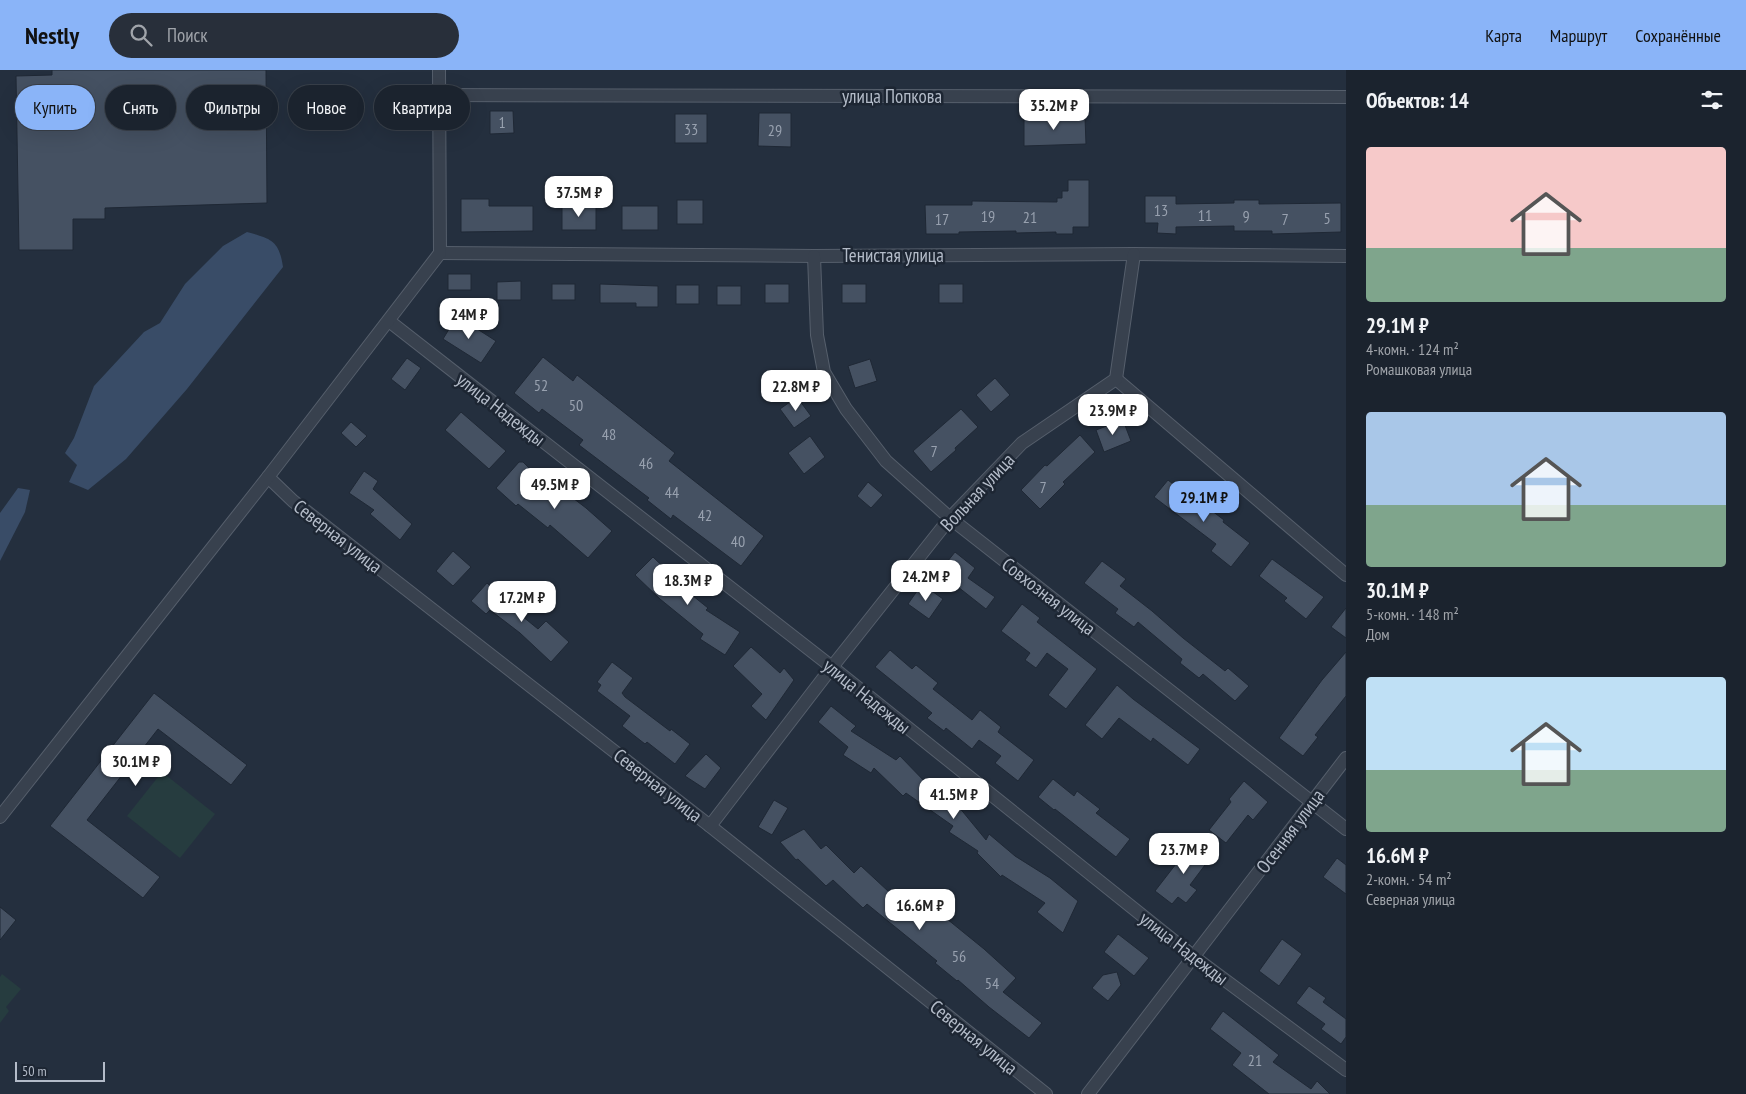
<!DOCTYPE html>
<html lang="ru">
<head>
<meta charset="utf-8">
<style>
  body { margin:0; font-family:"PT Sans Narrow",sans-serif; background:#282f3a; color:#f1f3f6; height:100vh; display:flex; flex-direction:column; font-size:19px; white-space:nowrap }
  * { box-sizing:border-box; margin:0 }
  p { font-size:16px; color:#a0a4aa }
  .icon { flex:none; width:28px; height:28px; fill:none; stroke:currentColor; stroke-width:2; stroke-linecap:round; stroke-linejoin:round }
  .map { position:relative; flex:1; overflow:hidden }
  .details { display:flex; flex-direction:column; background:#1b232e; width:400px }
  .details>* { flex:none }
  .banner { position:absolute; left:15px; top:15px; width:475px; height:45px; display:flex; gap:10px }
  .scale { position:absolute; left:15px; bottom:12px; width:90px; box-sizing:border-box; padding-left:5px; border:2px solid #b4bcc9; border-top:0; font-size:14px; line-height:18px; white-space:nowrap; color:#b4bcc9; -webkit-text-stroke:4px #1d2633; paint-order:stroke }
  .price { position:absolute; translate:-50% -42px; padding:0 11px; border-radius:10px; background:#fff; color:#222; font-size:16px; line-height:32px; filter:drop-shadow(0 1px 2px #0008) }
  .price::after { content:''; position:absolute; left:50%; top:30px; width:15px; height:11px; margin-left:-8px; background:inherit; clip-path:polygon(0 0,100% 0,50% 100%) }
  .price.selected { background:#8ab4f8; color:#111 }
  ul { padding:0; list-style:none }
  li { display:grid; align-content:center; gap:10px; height:265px; padding:0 20px }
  li span { display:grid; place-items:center; height:155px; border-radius:5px; color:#555 }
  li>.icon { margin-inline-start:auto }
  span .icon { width:90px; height:90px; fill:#fffc; stroke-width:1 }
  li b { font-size:21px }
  h2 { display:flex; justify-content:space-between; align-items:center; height:60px; padding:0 20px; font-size:21px }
  .tag { padding:0 18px; border-radius:22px; background:#1b232e; box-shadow:0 5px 20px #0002,0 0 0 1px #39404a; font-size:18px; line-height:45px }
  .tag.selected { background:#8ab4f8; color:#111 }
  header { display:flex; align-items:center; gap:30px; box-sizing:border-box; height:70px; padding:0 25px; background:#8ab4f8; color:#111 }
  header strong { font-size:24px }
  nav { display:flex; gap:28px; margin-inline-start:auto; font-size:18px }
  .search { width:350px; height:45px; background:#282f3a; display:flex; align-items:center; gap:12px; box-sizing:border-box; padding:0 18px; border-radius:28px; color:#a0a4aa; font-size:19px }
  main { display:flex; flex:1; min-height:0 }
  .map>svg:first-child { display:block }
</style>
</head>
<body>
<header>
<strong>Nestly</strong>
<div class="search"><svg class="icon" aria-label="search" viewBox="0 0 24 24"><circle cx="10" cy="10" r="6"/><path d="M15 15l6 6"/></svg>Поиск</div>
<nav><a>Карта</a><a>Маршрут</a><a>Сохранённые</a></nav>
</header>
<main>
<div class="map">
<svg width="1346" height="1024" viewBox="0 0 1346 1024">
  <rect width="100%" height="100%" fill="#242f3e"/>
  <!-- green -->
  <g fill="#263c3f">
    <polygon points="162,702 215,744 180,788 127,746"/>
    <polygon points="2,904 21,919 6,937 9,941 0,953 0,907"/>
  </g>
  <!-- water -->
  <g fill="#394c67">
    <path d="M 247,162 C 271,169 279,170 283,197 L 187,319 L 126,389 L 88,420 L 69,412 L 77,395 L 65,383 L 74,368 L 94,316 L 144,262 L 160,253 L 185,214 L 223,176 Z"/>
    <polygon points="18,418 30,420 25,442 0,491 0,443"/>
  </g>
  <!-- building -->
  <g fill="#455162" stroke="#1f2835">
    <polygon points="52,0 266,0 267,133 105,138 105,149 73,149 73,180 19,180 16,6 52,5"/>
    <polygon points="490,41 513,41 514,63 490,64"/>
    <polygon points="759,43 791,43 791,77 758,76"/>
    <rect x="675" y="44" width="32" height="29"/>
    <polygon points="1024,47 1050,47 1050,49 1085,48 1086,74 1024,76"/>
    <polygon points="1068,110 1089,110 1089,157 1073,157 1073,164 1056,164 1056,162 1016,163 1016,161 959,162 959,164 926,164 925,135 972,135 972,131 1057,132 1057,128 1062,128 1062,121 1068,121"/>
    <polygon points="1145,126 1176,126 1176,134 1234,133 1234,130 1259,130 1259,134 1341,133 1341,162 1272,164 1272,161 1234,161 1234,156 1176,157 1176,164 1157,163 1158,153 1145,153"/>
    <polygon points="461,129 489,129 489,136 533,136 533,161 461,162"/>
    <rect x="677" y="130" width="26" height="24"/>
    <rect x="562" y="136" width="34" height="24"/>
    <rect x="622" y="136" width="36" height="24"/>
    <rect x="448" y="204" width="23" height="16"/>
    <polygon points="521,211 521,230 497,230 497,212"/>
    <rect x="552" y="214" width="23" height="16"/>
    <polygon points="600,214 658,216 658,237 636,237 636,233 600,233"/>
    <rect x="765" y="214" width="24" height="19"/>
    <rect x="842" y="214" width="24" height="19"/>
    <rect x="939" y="214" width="24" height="19"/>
    <rect x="676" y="215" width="23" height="19"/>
    <rect x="717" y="216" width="24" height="19"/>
    <polygon points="457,246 496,271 481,293 443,269"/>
    <polygon points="543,287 573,311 577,305 675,383 669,391 764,466 741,496 673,445 671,449 647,430 649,428 579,375 583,370 542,339 539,343 514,323"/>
    <polygon points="407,288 421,298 405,320 391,309"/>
    <polygon points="870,289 877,311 855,318 848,296"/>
    <polygon points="995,308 1010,325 991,342 976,325"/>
    <polygon points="797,327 811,346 794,358 780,339"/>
    <polygon points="961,339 978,357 955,378 956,380 931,402 913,381"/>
    <polygon points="461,342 506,381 489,399 445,360"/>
    <polygon points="1123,350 1131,371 1104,382 1096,360"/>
    <polygon points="351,352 367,366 356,377 341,363"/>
    <polygon points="1080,365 1095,382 1063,412 1065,414 1040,439 1021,420 1045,395 1047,396"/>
    <polygon points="810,366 825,387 804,404 788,383"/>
    <polygon points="519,392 523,392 532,401 528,414 541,426 552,412 586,438 612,461 588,488 550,455 548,458 518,434 516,436 496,418"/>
    <polygon points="364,401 378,411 373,419 412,454 400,470 370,444 374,440 349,423"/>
    <polygon points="1168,410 1197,433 1199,431 1224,450 1223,452 1250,473 1231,497 1211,481 1216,474 1154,427"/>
    <polygon points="868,412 883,425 871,438 857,426"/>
    <polygon points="453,481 471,497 453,516 436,501"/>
    <polygon points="955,482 975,498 968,508 995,527 986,539 939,502"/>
    <polygon points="653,487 678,511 677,513 708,538 706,540 740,562 725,585 700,569 703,564 660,529 635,505"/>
    <polygon points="1272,489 1324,527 1306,549 1284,531 1287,528 1259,506"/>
    <polygon points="1102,491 1126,509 1120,516 1152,541 1183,568 1225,601 1228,598 1249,616 1235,631 1203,604 1199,608 1180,593 1182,589 1138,552 1134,557 1115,543 1118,539 1084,513"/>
    <polygon points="487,513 502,526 500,528 538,559 546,551 569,572 551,592 520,563 490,540 486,544 471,531"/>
    <polygon points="922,514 943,529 929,549 908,534"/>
    <polygon points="1022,534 1040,548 1037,552 1097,599 1066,639 1048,625 1068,599 1047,583 1036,598 1025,590 1030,583 1001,561"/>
    <polygon points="1346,538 1346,568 1331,557"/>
    <polygon points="751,577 780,603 784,598 794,610 766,650 751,636 762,624 733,596"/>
    <polygon points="890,580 912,599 916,595 938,613 933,619 972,650 980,640 1001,657 998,662 1034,690 1018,711 995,693 1001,686 979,670 972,679 946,658 944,661 927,648 932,643 875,597"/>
    <polygon points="1346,582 1346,626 1315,665 1318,667 1303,686 1279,668 1322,610"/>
    <polygon points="612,592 633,608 622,623 625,627 670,661 671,659 690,674 675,694 647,672 645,674 622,656 630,646 597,621 601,615 597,612"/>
    <polygon points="1117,615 1133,629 1200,679 1188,695 1153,668 1151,672 1119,648 1102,669 1085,655"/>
    <polygon points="154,623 247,695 231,715 158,659 87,750 160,807 143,828 50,756"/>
    <polygon points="831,636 856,656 851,661 896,690 900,686 930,717 931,715 954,731 986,770 989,764 1015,786 1050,808 1078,831 1063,863 1037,842 1045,833 1002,805 1001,807 977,783 978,781 949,762 953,756 906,723 903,726 874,698 871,703 843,685 848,677 818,652"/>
    <polygon points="706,684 721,698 705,719 685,706"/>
    <polygon points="1053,709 1074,726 1077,721 1100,739 1096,743 1130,769 1116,787 1055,739 1054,740 1038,727"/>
    <polygon points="1244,711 1268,732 1253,750 1248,745 1226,773 1209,760 1231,732 1229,729"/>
    <polygon points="774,730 788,738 772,765 758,757"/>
    <polygon points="804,759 821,779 826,775 854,803 861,796 889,822 892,819 923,846 931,836 984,879 1016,908 1003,922 1042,953 1029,968 989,937 958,910 957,911 935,893 937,891 867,834 863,838 833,810 826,816 798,789 796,790 780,772"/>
    <polygon points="1193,772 1211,787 1190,815 1197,820 1186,833 1178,827 1172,834 1155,821"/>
    <polygon points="1337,788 1346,795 1346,824 1323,807"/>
    <polygon points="0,837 16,850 0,870"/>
    <polygon points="1118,864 1149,888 1134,906 1104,882"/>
    <polygon points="1282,869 1302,884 1279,916 1259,901"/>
    <polygon points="1117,902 1121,915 1108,931 1092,918 1103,905"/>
    <polygon points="1309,916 1326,928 1323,932 1346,949 1346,967 1341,974 1321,959 1325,954 1296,933"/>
    <polygon points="1223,941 1279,985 1273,992 1311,1019 1317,1011 1330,1024 1269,1024 1232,995 1241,983 1210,959"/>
  </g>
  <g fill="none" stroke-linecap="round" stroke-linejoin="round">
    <!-- minor casing -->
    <g stroke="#565f6c" stroke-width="14">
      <g id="minor">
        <polyline points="439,25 1346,27"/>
        <polyline points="440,183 814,186 1134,184 1346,186"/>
        <polyline points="814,186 817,265 824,302 846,339 886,391 950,448 1346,759"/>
        <polyline points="389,251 832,597 1194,887 1346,1000"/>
        <polyline points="1116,309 1346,505"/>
        <polyline points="268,407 293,431 710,756 1046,1024"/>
        <polyline points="0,747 268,407 440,183 439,0"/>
        <polyline points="710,756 832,597 950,448 1022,373 1116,309 1134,184"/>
        <polyline points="1088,1024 1346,688"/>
      </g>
    </g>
    <!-- minor -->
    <use href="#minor" stroke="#38414e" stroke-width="12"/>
  </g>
  <g text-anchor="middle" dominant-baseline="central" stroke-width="5" stroke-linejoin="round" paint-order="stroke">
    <!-- number labels -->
    <g font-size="16" fill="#98a1af">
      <text x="502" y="52">1</text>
      <text x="691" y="59">33</text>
      <text x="775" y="60">29</text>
      <text x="1161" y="140">13</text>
      <text x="1205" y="145">11</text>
      <text x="988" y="146">19</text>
      <text x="1246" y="146">9</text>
      <text x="1030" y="147">21</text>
      <text x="1327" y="148">5</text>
      <text x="942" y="149">17</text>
      <text x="1285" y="149">7</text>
      <text x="541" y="315">52</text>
      <text x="576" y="335">50</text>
      <text x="609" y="364">48</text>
      <text x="934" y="381">7</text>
      <text x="646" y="393">46</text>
      <text x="1043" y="417">7</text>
      <text x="672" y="422">44</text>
      <text x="705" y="445">42</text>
      <text x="738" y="471">40</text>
      <text x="959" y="886">56</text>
      <text x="992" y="913">54</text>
      <text x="1255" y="990">21</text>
    </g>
    <!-- street labels -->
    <g font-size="19" fill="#b4bcc9" stroke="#1d2633">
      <text x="892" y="26">улица Попкова</text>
      <text x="893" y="185">Тенистая улица</text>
      <text transform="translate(501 339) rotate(38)">улица Надежды</text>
      <text transform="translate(977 422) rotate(-47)">Вольная улица</text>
      <text transform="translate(338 466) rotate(38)">Северная улица</text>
      <text transform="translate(1049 526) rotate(38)">Совхозная улица</text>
      <text transform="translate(867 626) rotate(39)">улица Надежды</text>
      <text transform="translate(658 715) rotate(38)">Северная улица</text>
      <text transform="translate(1290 761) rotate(-53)">Осенняя улица</text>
      <text transform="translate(1184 878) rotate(38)">улица Надежды</text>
      <text transform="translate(974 967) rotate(39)">Северная улица</text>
    </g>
  </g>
</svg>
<div class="scale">50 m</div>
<b class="price" style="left:1054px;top:61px">35.2M ₽</b>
<b class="price" style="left:579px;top:148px">37.5M ₽</b>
<b class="price" style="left:469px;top:270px">24M ₽</b>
<b class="price" style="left:796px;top:342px">22.8M ₽</b>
<b class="price" style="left:1113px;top:366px">23.9M ₽</b>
<b class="price" style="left:555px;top:440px">49.5M ₽</b>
<b class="price selected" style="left:1204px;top:453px">29.1M ₽</b>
<b class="price" style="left:926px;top:532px">24.2M ₽</b>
<b class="price" style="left:688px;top:536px">18.3M ₽</b>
<b class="price" style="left:522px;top:553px">17.2M ₽</b>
<b class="price" style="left:136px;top:717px">30.1M ₽</b>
<b class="price" style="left:954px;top:750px">41.5M ₽</b>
<b class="price" style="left:1184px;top:805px">23.7M ₽</b>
<b class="price" style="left:920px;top:861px">16.6M ₽</b>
<div class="banner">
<a class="tag selected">Купить</a>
<a class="tag">Снять</a>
<a class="tag">Фильтры</a>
<a class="tag">Новое</a>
<a class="tag">Квартира</a>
</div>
</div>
<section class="details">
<h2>Объектов: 14<svg class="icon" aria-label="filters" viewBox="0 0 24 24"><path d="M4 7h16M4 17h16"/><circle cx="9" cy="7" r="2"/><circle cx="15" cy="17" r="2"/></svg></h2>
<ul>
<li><span style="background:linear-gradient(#f6c9c9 65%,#7fa58c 0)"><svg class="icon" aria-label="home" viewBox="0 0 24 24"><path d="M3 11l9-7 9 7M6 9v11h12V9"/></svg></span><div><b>29.1M ₽</b><p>4-комн. · 124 m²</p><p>Ромашковая улица</p></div></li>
<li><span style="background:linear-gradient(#a9c7e8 60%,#7fa58c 0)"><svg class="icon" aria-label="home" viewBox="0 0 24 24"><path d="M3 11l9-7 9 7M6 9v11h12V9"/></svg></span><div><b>30.1M ₽</b><p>5-комн. · 148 m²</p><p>Дом</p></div></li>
<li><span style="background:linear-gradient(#bfe0f5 60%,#7fa58c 0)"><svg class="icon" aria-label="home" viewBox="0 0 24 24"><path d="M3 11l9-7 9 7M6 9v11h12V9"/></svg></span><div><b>16.6M ₽</b><p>2-комн. · 54 m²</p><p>Северная улица</p></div></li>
</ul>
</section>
</main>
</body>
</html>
